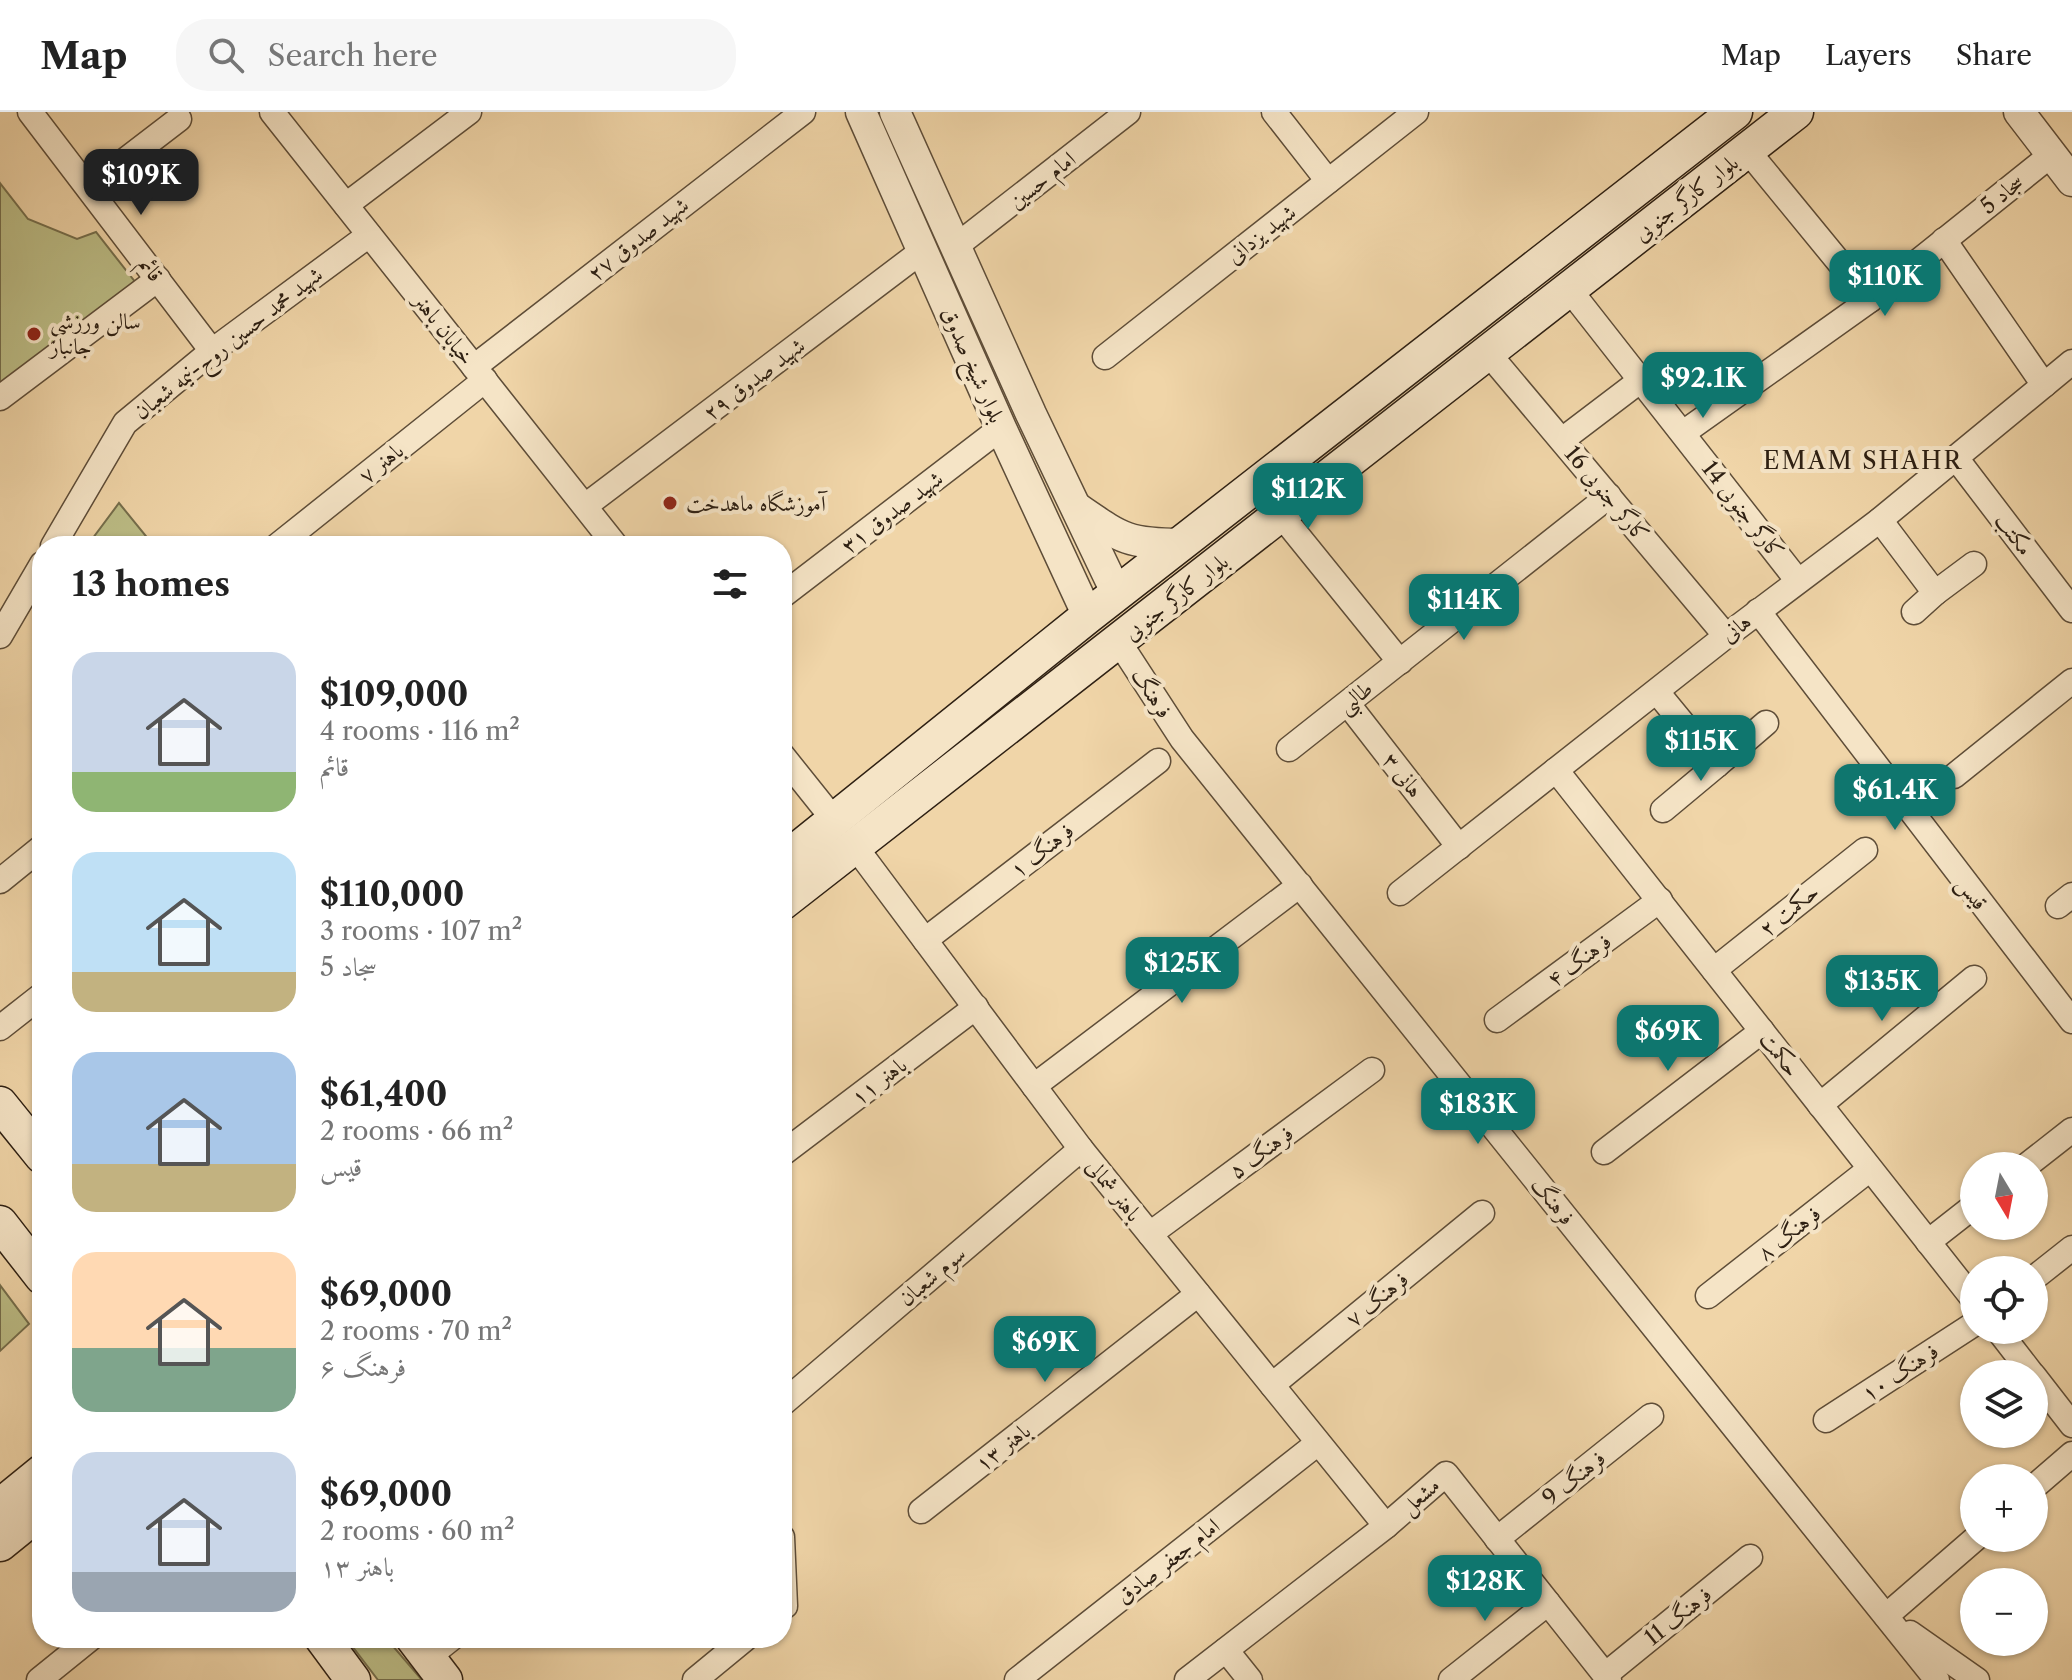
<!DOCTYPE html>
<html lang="en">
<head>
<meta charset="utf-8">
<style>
  body { margin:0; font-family:"Libre Caslon Text",Amiri,serif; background:#f6f6f6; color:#222; height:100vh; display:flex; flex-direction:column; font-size:30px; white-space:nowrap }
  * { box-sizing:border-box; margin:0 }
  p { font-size:26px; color:#767676 }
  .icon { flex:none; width:44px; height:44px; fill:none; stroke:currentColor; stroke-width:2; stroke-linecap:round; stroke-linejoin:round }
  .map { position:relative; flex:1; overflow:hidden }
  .details { position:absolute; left:32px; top:424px; width:760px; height:1112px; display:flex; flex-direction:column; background:#fff; border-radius:32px; box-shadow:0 2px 6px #0004 }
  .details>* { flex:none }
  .needle { width:52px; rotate:170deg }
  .tools { position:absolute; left:1960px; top:1040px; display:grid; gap:16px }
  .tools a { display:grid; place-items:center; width:88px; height:88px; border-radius:50%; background:#fff; box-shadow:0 2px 6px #0004; font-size:40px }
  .price { position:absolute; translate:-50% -68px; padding:0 18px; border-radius:16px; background:#0f766e; color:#fff; font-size:26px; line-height:52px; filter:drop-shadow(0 2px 4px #0008) }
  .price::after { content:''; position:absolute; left:50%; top:48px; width:24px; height:18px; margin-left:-12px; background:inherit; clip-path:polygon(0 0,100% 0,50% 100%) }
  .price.active { background:#222; color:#fff }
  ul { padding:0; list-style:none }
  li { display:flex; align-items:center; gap:24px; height:200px; padding:0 40px }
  li span { display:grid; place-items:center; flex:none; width:224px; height:160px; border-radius:24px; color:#555 }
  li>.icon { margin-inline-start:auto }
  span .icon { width:96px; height:96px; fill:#fffc; stroke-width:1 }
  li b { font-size:34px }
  h2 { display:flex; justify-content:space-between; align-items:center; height:96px; padding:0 40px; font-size:34px }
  header { display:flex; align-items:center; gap:48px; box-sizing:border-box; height:112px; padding:0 40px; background:#fff; border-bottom:2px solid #e0e0e0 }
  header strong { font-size:38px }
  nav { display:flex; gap:44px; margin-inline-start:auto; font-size:28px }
  .search { width:560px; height:72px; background:#f6f6f6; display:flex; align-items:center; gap:20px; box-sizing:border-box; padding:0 28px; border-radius:32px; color:#767676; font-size:30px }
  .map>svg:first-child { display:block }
</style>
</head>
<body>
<header>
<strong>Map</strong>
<div class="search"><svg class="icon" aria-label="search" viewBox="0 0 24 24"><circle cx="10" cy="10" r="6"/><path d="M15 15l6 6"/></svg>Search here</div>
<nav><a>Map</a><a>Layers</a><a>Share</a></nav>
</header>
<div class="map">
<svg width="2072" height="1568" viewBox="0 0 2072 1568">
  <rect width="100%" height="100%" fill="#f0d5a8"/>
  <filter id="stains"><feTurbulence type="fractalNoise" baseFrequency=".0025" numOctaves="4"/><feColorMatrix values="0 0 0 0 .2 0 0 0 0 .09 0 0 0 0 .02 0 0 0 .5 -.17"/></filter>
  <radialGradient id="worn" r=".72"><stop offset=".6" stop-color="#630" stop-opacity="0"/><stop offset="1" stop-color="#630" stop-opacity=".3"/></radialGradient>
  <!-- green -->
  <g fill="#bcbd86" stroke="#756e4c" stroke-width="2">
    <polygon points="0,71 28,107 77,127 96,120 136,171 0,274"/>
    <polygon points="119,391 154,434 87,434"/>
    <polygon points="0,1173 29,1212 0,1239"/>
    <polygon points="346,1526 386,1526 422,1568 378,1568"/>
  </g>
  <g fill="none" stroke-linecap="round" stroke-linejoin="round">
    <!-- minor casing -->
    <g stroke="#5e4d38" stroke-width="27">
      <g id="minor">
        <polyline points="30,0 212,239"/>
        <polyline points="272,0 616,434"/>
        <polyline points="1274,0 1328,69"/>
        <polyline points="1747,38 1870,188"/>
        <polyline points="89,76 179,7"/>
        <polyline points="346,93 469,0"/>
        <polyline points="1944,128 2044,273"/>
        <polyline points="955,135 1128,0"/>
        <polyline points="1569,177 1798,469"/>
        <polyline points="1488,241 1726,524"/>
        <polyline points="1105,245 1416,0"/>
        <polyline points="474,255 803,0"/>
        <polyline points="0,286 158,167"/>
        <polyline points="1683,321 1870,188 2051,43"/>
        <polyline points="1562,328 1641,268"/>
        <polyline points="1956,346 2072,498"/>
        <polyline points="585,394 922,139"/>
        <polyline points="1281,403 1400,550"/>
        <polyline points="1880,408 1935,481 1914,500"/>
        <polyline points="53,434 125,311 212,239 369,123"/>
        <polyline points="277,434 485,268"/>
        <polyline points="1935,481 1974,452"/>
        <polyline points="782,484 1001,316"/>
        <polyline points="1758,499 2072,909"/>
        <polyline points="0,524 42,452"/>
        <polyline points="1119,530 1182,627 1937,1568"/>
        <polyline points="1657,580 1717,653 1766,611"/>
        <polyline points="1348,592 1459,735"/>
        <polyline points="1289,637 1609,384"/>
        <polyline points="782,643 834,708"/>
        <polyline points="1556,658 1974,1188"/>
        <polyline points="1954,664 2072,569"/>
        <polyline points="1663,698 1717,653"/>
        <polyline points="854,733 1081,1037 1386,1414"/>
        <polyline points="0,769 42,735"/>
        <polyline points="1400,781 1726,524 1880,408 2072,250"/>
        <polyline points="2058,794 2072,783"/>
        <polyline points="925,828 1158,649"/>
        <polyline points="1714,858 1865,738"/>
        <polyline points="1497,908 1660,788"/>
        <polyline points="0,916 42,883"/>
        <polyline points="1034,974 1300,773"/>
        <polyline points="1820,993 1974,866"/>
        <polyline points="1604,1040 1762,919"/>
        <polyline points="782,1042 976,895"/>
        <polyline points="2026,1054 2072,1018"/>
        <polyline points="1150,1122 1372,958"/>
        <polyline points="1928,1130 1974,1094"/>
        <polyline points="2034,1166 2072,1136"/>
        <polyline points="1708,1184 1870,1057"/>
        <polyline points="1998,1218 2032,1262"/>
        <polyline points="2034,1264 2072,1313"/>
        <polyline points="1272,1273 1482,1101"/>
        <polyline points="782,1292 1081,1037"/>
        <polyline points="1826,1308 1974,1212"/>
        <polyline points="2034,1375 2072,1342"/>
        <polyline points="921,1399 1198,1182"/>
        <polyline points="782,1425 785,1494 782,1496"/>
        <polyline points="1497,1427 1651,1304"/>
        <polyline points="1886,1504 1976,1426"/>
        <polyline points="1910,1521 1977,1568"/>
        <polyline points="1226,1538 1250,1568"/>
        <polyline points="428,1545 452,1526"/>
        <polyline points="1605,1563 1750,1445"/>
        <polyline points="39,1568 91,1526"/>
        <polyline points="695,1568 746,1526"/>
        <polyline points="1017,1568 1318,1331"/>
        <polyline points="1187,1568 1386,1414 1446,1362 1609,1568"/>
        <polyline points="1451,1568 1548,1491"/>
      </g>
    </g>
    <!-- tertiary casing -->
    <g stroke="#5e4d38" stroke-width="33">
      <g id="tertiary">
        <polyline points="861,0 1001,316 1088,504"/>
        <polyline points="895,0 1031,302 1117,482"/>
        <polyline points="2019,0 2072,69"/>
        <path d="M 1077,396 C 1121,426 1127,432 1181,432"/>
      </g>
    </g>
    <!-- secondary casing -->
    <g stroke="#2e2013" stroke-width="37">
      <g id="secondary">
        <polyline points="782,750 1088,504 1735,0"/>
        <polyline points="782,791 1796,0"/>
        <polyline points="0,992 42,1044"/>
        <polyline points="0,1111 42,1165"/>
        <polyline points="0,1394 42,1360"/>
        <polyline points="0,1432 42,1398"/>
        <polyline points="322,1526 353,1568"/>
        <polyline points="413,1526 445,1568"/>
      </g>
    </g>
    <!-- minor -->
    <use href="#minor" stroke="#f5e4c6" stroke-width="24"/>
    <!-- tertiary -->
    <use href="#tertiary" stroke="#f5e4c6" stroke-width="30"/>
    <!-- secondary -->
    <use href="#secondary" stroke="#f5e4c6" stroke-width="34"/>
  </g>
  <!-- markers -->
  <g fill="#8f2418" stroke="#f5e4c6" stroke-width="3">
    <circle cx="34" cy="222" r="8"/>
    <circle cx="670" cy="391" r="8"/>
  </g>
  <g text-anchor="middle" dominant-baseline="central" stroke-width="8" stroke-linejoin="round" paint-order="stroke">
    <!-- street labels -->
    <g font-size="22" fill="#2e2013" stroke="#f5e4c6">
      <text transform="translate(1042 68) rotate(-38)">امام حسین</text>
      <text transform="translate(2002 82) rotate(-39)">سجاد 5</text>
      <text transform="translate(1686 86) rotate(-38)">بلوار کارگر جنوبی</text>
      <text transform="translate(1261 122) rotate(-38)">شهید یزدانی</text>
      <text transform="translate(638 127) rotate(-38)">شهید صدوق ۲۷</text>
      <text transform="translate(151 157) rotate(53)">قائم</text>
      <text transform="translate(444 217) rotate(52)">خیابان باهنر</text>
      <text transform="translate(228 231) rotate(-38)">شهید محمد حسین روح-نیمه شعبان</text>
      <text transform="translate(973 253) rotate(66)">بلوار شیخ صدوق</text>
      <text transform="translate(754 267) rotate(-37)">شهید صدوق ۲۹</text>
      <text transform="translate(381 351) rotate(-39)">باهنر ۷</text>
      <text transform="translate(1607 382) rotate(50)">کارگر جنوبی 16</text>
      <text transform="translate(1743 398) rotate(52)">کارگر جنوبی 14</text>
      <text transform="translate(892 400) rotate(-37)">شهید صدوق ۳۱</text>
      <text transform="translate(2014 422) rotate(53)">مکتب</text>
      <text transform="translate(1176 485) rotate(-38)">بلوار کارگر جنوبی</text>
      <text transform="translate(1736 516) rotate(-37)">هانی</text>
      <text transform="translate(1152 581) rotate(57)">فرهنگ</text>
      <text transform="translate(1355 585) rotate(-38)">طالبی</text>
      <text transform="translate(1403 663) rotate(52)">هانی ۳</text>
      <text transform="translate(1042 738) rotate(-38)">فرهنگ ۱</text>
      <text transform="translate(1972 781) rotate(52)">قیس</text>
      <text transform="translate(1789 798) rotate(-39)">حکمت ۲</text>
      <text transform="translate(1579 848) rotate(-36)">فرهنگ ۴</text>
      <text transform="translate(1780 942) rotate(52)">حکمت</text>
      <text transform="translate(879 969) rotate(-37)">باهنر ۱۱</text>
      <text transform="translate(1261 1040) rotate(-36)">فرهنگ ۵</text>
      <text transform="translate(1114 1078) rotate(51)">باهنر شمالی</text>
      <text transform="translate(1553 1089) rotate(51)">فرهنگ</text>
      <text transform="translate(1789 1121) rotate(-38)">فرهنگ ۸</text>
      <text transform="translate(932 1164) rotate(-40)">سوم شعبان</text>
      <text transform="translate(1377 1187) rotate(-39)">فرهنگ ۷</text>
      <text transform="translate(1900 1260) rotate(-33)">فرهنگ ۱۰</text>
      <text transform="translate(1003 1335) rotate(-38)">باهنر ۱۳</text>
      <text transform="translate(1574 1366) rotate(-39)">فرهنگ 9</text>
      <text transform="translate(1420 1384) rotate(-41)">مشعل</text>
      <text transform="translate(1168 1449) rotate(-38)">امام جعفر صادق</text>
      <text transform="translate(1678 1504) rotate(-39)">فرهنگ 11</text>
    </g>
    <!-- poi labels -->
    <g font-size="22" fill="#2e2013" stroke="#f5e4c6" text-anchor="start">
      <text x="50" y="209">سالن ورزشی<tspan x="50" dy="25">جانباز</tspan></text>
      <text x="686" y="391">آموزشگاه ماهدخت</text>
    </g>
    <!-- neighbourhood labels -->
    <g font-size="24" letter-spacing="2" fill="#2e2013" stroke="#f5e4c6">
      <text x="1863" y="348">EMAM SHAHR</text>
    </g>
  </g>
  <rect width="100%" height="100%" filter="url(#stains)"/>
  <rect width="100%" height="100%" fill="url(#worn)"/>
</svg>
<div class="tools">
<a><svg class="needle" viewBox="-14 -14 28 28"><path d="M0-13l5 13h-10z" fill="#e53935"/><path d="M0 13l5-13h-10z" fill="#767676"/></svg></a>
<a><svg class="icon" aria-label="locate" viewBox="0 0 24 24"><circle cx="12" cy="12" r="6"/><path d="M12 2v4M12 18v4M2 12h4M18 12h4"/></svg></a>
<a><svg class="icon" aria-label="layers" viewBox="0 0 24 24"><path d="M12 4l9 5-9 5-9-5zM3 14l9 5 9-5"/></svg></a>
<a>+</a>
<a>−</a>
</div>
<b class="price active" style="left:141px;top:105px">$109K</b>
<b class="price" style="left:1885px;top:206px">$110K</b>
<b class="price" style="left:1703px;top:308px">$92.1K</b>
<b class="price" style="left:1308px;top:419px">$112K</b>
<b class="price" style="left:1464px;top:530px">$114K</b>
<b class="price" style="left:1701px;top:671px">$115K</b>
<b class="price" style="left:1895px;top:720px">$61.4K</b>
<b class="price" style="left:1182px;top:893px">$125K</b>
<b class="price" style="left:1882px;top:911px">$135K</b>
<b class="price" style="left:1668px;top:961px">$69K</b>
<b class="price" style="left:1478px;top:1034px">$183K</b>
<b class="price" style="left:1045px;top:1272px">$69K</b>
<b class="price" style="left:1485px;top:1511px">$128K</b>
<section class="details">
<h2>13 homes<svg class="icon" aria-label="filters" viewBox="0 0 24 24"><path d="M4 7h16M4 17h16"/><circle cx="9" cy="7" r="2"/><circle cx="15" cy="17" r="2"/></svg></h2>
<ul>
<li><span style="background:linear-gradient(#c9d6e8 75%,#8fb573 0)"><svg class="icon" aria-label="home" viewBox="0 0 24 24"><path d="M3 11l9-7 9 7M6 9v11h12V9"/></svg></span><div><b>$109,000</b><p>4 rooms · 116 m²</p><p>قائم</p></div></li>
<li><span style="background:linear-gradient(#bfe0f5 75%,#c2b280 0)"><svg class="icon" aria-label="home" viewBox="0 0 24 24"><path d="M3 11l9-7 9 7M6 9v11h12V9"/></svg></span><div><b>$110,000</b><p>3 rooms · 107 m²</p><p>سجاد 5</p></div></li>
<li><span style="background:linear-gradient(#a9c7e8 70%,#c2b280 0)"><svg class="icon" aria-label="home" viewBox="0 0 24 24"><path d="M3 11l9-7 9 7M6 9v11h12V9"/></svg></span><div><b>$61,400</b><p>2 rooms · 66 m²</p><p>قیس</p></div></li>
<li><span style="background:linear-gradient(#ffd9b3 60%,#7fa58c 0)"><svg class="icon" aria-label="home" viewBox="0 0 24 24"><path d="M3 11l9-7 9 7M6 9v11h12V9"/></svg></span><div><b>$69,000</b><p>2 rooms · 70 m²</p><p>فرهنگ ۶</p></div></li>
<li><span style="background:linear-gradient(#c9d6e8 75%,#9aa5b1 0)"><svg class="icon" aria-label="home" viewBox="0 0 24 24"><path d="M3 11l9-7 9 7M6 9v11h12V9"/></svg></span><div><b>$69,000</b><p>2 rooms · 60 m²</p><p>باهنر ۱۳</p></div></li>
</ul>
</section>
</div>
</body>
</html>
